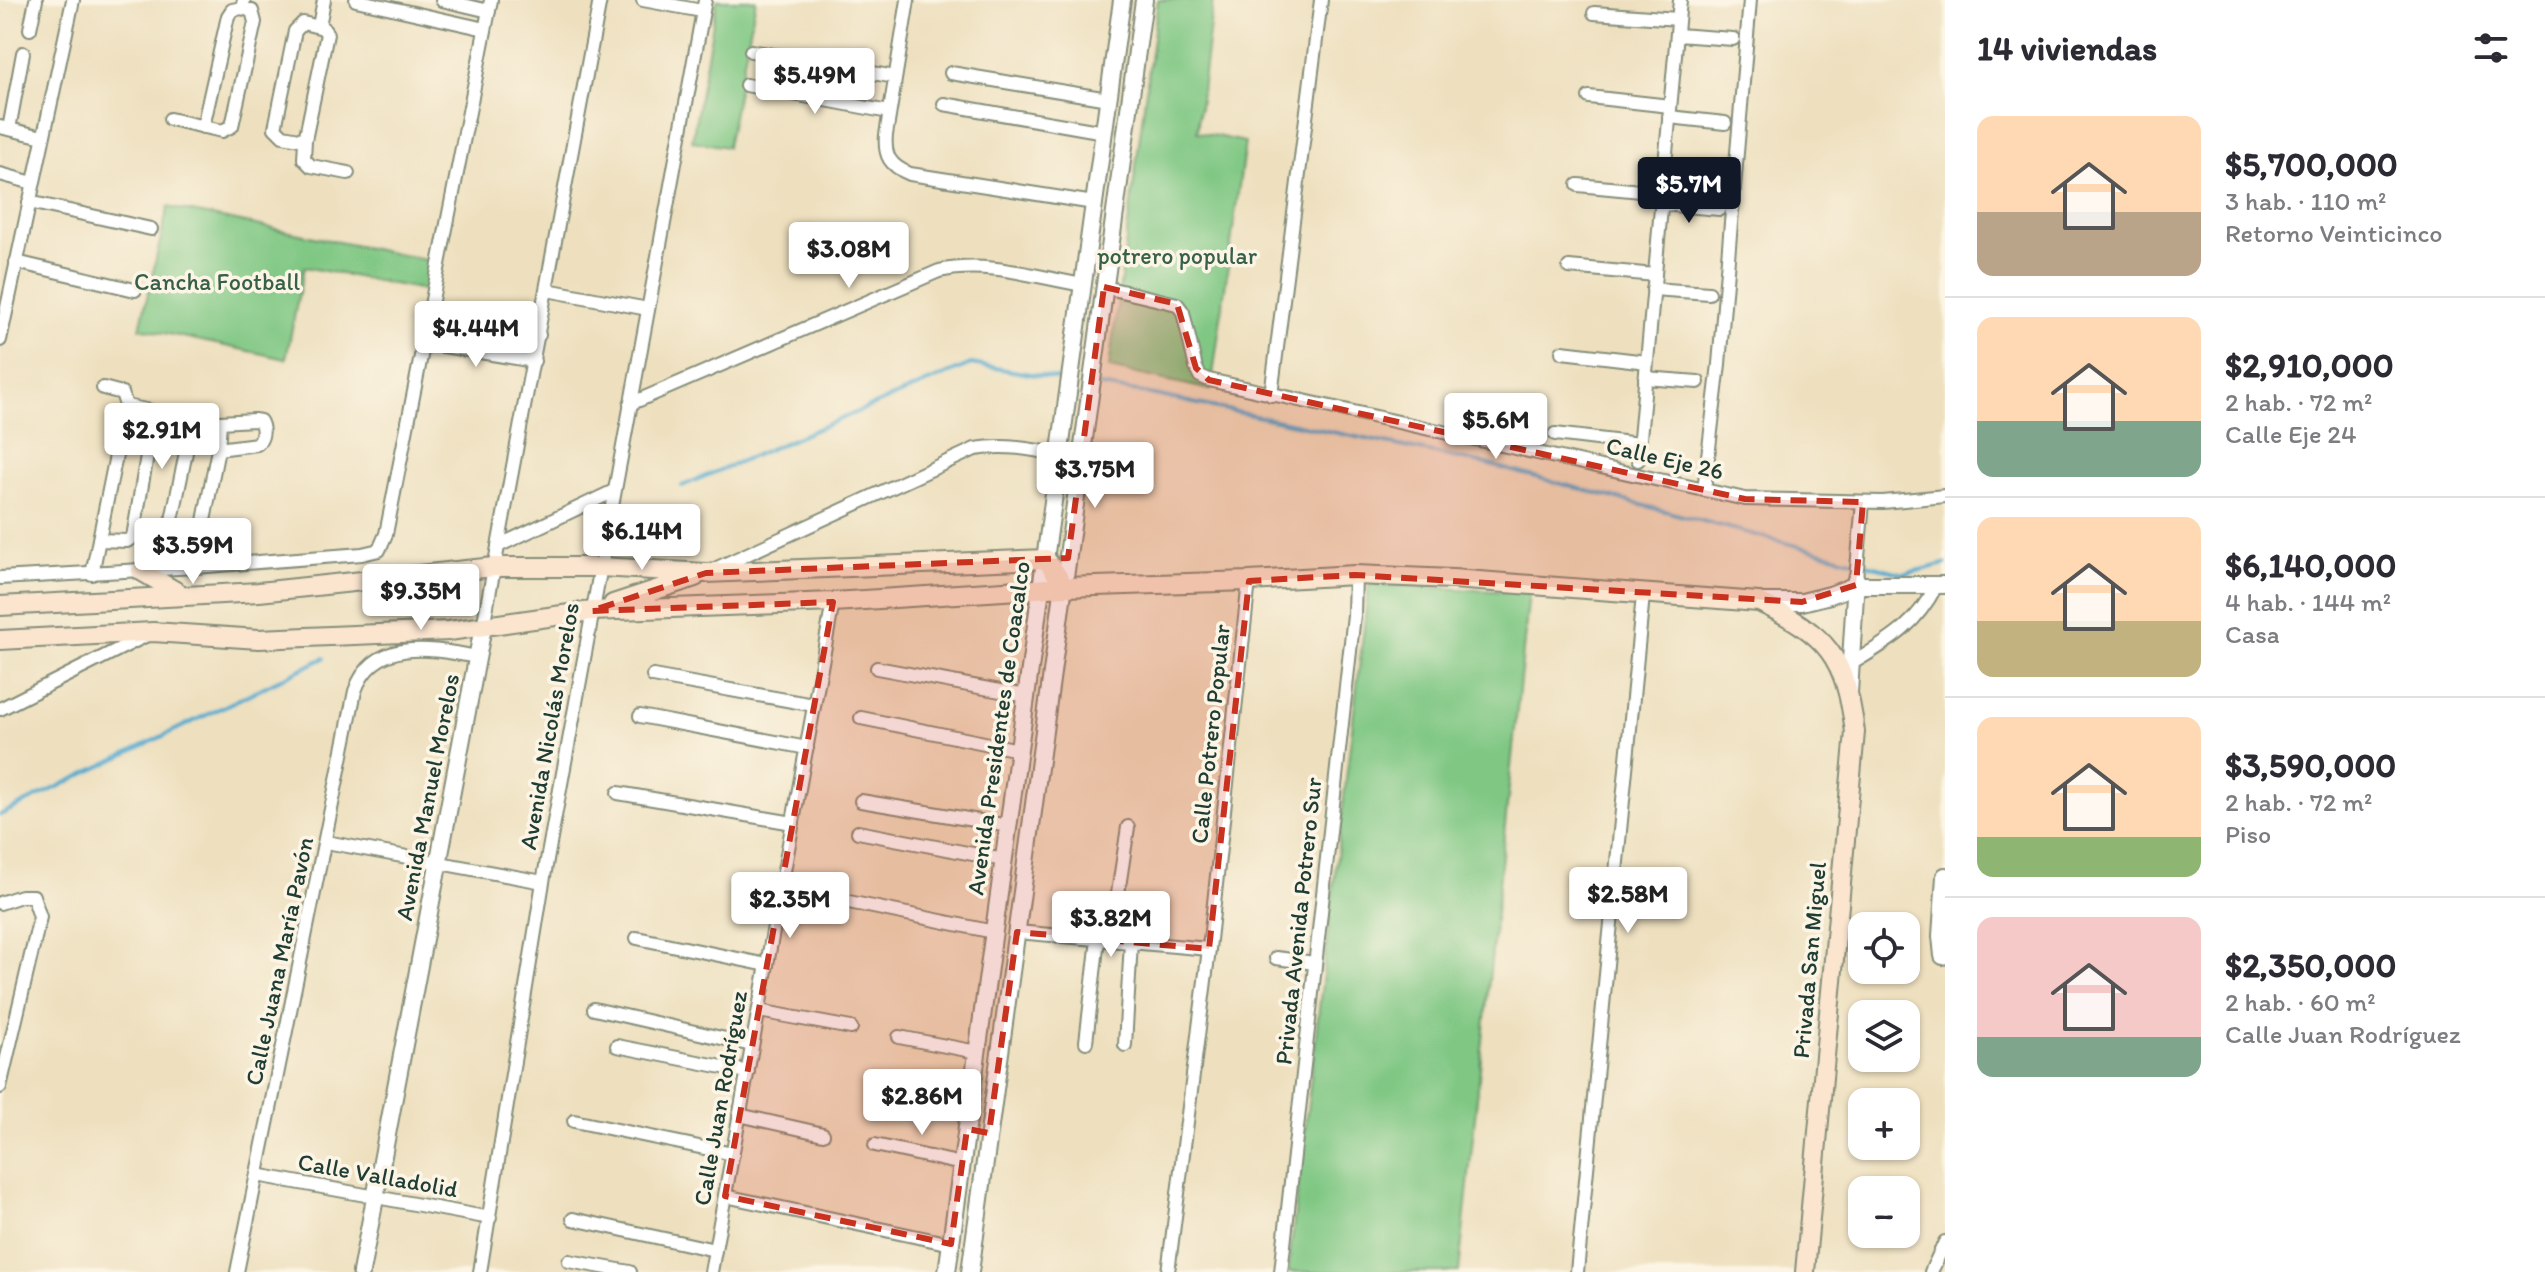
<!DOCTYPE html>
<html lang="es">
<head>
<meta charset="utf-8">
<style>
  body { margin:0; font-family:Itim,sans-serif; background:#f7f7f7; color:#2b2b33; height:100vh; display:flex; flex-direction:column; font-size:30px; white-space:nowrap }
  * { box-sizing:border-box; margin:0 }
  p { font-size:26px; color:#7c7c81 }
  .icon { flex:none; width:44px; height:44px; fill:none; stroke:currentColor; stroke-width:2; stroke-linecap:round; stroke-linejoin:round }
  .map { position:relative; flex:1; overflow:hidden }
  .details { display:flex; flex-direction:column; background:#fff; width:600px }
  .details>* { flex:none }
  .buttons { position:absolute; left:1848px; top:912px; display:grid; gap:16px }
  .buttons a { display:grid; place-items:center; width:72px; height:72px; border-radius:16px; background:#fff; box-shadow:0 2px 6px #0004; font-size:40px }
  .price { position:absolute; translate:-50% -68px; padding:0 18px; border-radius:8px; background:#fff; color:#222; font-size:26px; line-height:52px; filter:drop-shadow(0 2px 4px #0008) }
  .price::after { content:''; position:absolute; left:50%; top:48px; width:24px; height:18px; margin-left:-12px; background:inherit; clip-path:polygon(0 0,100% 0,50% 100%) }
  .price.current { background:#111827; color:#fff }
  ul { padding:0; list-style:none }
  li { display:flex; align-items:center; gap:24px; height:200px; padding:0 32px }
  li+li { border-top:2px solid #e1e1e2 }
  li span { display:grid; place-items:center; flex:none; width:224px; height:160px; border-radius:16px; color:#555 }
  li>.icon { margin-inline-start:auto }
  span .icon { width:96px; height:96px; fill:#fffc; stroke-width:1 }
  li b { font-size:34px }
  h2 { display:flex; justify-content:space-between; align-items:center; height:96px; padding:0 32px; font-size:34px }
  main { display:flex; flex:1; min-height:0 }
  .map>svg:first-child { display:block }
</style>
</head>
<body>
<main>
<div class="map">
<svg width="1945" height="1272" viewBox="0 0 1945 1272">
  <rect width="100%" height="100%" fill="#fcf5e5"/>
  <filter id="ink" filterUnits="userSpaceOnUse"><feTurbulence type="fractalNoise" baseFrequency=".0125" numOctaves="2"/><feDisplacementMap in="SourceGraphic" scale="16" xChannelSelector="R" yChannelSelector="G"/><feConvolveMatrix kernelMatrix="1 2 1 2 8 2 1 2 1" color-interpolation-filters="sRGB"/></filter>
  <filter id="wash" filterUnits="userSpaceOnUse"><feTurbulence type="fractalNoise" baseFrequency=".006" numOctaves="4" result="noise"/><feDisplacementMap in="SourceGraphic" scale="32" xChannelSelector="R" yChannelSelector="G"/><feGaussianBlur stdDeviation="1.8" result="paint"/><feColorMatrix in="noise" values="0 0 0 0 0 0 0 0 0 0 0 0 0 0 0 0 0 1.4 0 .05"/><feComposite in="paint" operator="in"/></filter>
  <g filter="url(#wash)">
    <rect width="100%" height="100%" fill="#eee0bf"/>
    <!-- green -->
    <g fill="#7fc783" stroke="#4f825c" stroke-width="2">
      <polygon points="717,0 756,0 727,147 692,141"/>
      <polygon points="1158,0 1213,0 1197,132 1245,142 1211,390 1109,368"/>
      <polygon points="168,207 441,263 435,292 304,267 286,359 140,328"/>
      <polygon points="1369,584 1529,593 1459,1272 1288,1272"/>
    </g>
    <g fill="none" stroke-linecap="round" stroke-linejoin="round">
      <!-- stream -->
      <g stroke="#52aacf" stroke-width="4">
        <polyline points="1094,385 1150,394 1486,464 1904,574 1945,564"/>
        <polyline points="682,486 971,364 1066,380"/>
        <polyline points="0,815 324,658"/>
      </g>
    </g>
  </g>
  <g filter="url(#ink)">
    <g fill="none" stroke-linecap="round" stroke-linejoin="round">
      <!-- minor casing -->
      <g stroke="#868e7a" stroke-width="16">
        <g id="minor">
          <polyline points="356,0 485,29"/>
          <polyline points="442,0 489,11"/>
          <polyline points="643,0 702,11"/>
          <path d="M 908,0 L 886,135 C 884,156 890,166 910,174 L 1094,203"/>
          <polyline points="1594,13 1678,19"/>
          <polyline points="319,26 324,0"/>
          <polyline points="30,29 36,0"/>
          <polyline points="1677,35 1733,39"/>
          <polyline points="751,51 895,77"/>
          <polyline points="951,73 1108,99"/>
          <polyline points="746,85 889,112"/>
          <polyline points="1589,97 1670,106"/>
          <polyline points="944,104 1104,132"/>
          <polyline points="1669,117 1725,123"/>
          <polyline points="170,119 222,131 232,126 255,22 252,11 242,8"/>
          <polyline points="0,127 43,137"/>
          <polyline points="203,127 228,16 232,10 242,8 244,0"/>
          <polyline points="9,129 23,53"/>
          <polyline points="305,140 283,136 275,128 295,31 303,23 323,28 327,34 305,140 304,159 311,166 348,173"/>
          <polyline points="0,174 33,183"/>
          <polyline points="1578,185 1662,193"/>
          <polyline points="29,202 151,229"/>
          <polyline points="1661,204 1720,209"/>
          <polyline points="16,262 135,290"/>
          <polyline points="1569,267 1655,275"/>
          <polyline points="1104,287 1177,304 1183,312 1196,368 1200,376 1209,380 1745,499 1883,502 1945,496"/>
          <polyline points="1653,289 1709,293"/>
          <polyline points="547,290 648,309"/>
          <polyline points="431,314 539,335"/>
          <polyline points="0,340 73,0"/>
          <polyline points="425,343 534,361"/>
          <polyline points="1562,352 1647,362"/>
          <polyline points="1645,378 1698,382"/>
          <polyline points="1271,395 1321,0"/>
          <path d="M 630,404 L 939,271 C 986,260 1036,277 1083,285"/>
          <polyline points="1555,434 1639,444"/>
          <polyline points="1638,460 1680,0"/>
          <polyline points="1704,490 1719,364 1750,0"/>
          <path d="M 200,536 L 178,531 L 172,520 L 191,428 L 220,422 L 254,420 L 260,421 C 264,428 264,438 257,444 L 218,449 L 220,422"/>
          <polyline points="99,540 127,541 133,537 154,415 151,411 126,406"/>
          <polyline points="498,546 614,491"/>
          <polyline points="195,567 218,449"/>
          <path d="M 715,569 L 975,449 C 1005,444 1031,449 1060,455"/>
          <polyline points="92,574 126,406 122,393 103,388"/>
          <polyline points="0,578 195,567 362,554 379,550 386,534 491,0"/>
          <polyline points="1856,579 1863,502"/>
          <polyline points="483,627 600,0"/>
          <path d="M 1851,664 C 1890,640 1914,628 1936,586"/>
          <polyline points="877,668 1027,696"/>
          <polyline points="653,676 814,705"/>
          <polyline points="0,709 147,635"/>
          <polyline points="640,716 807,748"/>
          <polyline points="861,718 1019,750"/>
          <polyline points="618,793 793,823"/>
          <polyline points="861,801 1009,826"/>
          <polyline points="858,832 1004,860"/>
          <polyline points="326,842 543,882"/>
          <polyline points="781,888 994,932"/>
          <polyline points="0,903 21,896 33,896 40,917 0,1087"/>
          <polyline points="1017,932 1209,949"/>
          <polyline points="637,938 767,965"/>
          <polyline points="1111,940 1128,827"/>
          <polyline points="1276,958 1315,963"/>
          <polyline points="594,1009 752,1045"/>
          <polyline points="759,1011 851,1028"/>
          <polyline points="899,1037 977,1052"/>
          <polyline points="1086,1042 1098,939"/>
          <polyline points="1125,1045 1131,942"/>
          <polyline points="617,1046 748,1072"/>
          <polyline points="739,1115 823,1134"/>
          <polyline points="574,1121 733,1154"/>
          <polyline points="875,1145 962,1164"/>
          <polyline points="257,1175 490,1218"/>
          <polyline points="725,1196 951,1244"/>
          <polyline points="573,1219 715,1250"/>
          <polyline points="569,1261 630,1272"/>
          <path d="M 237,1272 L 355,691 C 374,636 433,649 478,657"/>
          <polyline points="480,1272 543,882 705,0"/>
          <polyline points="711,1272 833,602"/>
          <polyline points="1168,1272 1209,949 1249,581"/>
          <polyline points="1281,1272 1354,615 1355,575"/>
          <polyline points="1577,1272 1643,595"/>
          <polyline points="1931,1272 1945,1242"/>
        </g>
      </g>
      <!-- tertiary casing -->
      <g stroke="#868e7a" stroke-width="20">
        <g id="tertiary">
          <polyline points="1759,602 1802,602 1830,595 1856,585 1945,585"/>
          <polyline points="1849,693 1856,579"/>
          <polyline points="1943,956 1941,936 1945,876"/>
          <polyline points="361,1272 483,627"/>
          <polyline points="947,1272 1122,0"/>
          <polyline points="970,1272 1144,0"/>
        </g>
      </g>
      <!-- secondary casing -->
      <g stroke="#868e7a" stroke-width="22">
        <g id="secondary">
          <polyline points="141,571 184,596"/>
          <polyline points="613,604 695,577"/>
          <polyline points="0,606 259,592 494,567 600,567 706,573 1046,559 1065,587"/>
          <path d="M 0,640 L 153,632 L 259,639 L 449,631 L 591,611 L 833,602 L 1065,587 L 1249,581 L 1355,575 L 1453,579 L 1759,602 C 1828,635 1845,656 1855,732 L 1805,1272"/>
        </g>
      </g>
      <!-- minor -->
      <use href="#minor" stroke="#fff" stroke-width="12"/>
      <!-- tertiary -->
      <use href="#tertiary" stroke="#fff" stroke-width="16"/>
      <!-- secondary -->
      <use href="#secondary" stroke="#fbe5cf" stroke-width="18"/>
    </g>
  </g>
  <!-- marked area -->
  <path fill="#c8321e" fill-opacity="0.2" stroke="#c8321e" stroke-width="6" stroke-dasharray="16 10" stroke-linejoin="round" d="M 1104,287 L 1177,304 L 1196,368 L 1209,380 L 1745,499 L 1863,502 L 1856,585 L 1802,602 L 1355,575 L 1249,581 L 1209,949 L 1017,932 L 989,1133 L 967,1129 L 951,1244 L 725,1196 L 833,602 L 591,611 L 706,573 L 1068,558 Z"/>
  <g text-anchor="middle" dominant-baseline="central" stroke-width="7" stroke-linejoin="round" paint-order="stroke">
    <!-- park labels -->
    <g font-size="24" fill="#376048" stroke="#fcf5e5">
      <text x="1177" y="255">potrero popular</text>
      <text x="217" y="281">Cancha Football</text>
    </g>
    <!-- street labels -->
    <g font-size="24" fill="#1f3d34" stroke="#fcf5e5">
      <text transform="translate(1665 458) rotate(13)">Calle Eje 26</text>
      <text transform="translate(549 726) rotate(-80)">Avenida Nicolás Morelos</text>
      <text transform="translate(998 728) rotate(-82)">Avenida Presidentes de Coacalco</text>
      <text transform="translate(1210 734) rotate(-84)">Calle Potrero Popular</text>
      <text transform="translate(427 797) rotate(-79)">Avenida Manuel Morelos</text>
      <text transform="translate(1298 921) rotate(-84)">Privada Avenida Potrero Sur</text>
      <text transform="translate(1809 960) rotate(-85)">Privada San Miguel</text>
      <text transform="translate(279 961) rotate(-78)">Calle Juana María Pavón</text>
      <text transform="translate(720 1098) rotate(-80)">Calle Juan Rodríguez</text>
      <text transform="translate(378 1175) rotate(10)">Calle Valladolid</text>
    </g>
  </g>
</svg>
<div class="buttons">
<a><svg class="icon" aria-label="locate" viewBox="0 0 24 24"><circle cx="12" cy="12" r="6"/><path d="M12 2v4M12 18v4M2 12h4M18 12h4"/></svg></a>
<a><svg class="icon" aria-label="layers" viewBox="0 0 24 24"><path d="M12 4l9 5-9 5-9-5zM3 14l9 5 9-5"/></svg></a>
<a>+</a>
<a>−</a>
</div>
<b class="price" style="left:815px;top:116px">$5.49M</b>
<b class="price current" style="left:1689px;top:225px">$5.7M</b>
<b class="price" style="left:849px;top:290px">$3.08M</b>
<b class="price" style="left:476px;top:369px">$4.44M</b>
<b class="price" style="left:1496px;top:461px">$5.6M</b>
<b class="price" style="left:162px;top:471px">$2.91M</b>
<b class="price" style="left:1095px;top:510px">$3.75M</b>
<b class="price" style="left:642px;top:572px">$6.14M</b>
<b class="price" style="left:193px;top:586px">$3.59M</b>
<b class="price" style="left:421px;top:632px">$9.35M</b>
<b class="price" style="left:1628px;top:935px">$2.58M</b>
<b class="price" style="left:790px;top:940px">$2.35M</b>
<b class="price" style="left:1111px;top:959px">$3.82M</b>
<b class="price" style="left:922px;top:1137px">$2.86M</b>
</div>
<section class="details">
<h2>14 viviendas<svg class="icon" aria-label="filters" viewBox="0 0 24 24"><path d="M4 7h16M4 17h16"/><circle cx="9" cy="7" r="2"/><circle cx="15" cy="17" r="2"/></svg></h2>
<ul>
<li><span style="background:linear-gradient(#ffd9b3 60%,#b9a48a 0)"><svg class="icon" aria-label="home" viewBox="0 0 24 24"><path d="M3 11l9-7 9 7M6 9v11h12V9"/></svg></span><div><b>$5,700,000</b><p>3 hab. · 110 m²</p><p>Retorno Veinticinco</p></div></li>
<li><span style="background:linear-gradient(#ffd9b3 65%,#7fa58c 0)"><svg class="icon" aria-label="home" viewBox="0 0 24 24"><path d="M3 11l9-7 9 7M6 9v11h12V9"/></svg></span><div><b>$2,910,000</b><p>2 hab. · 72 m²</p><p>Calle Eje 24</p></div></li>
<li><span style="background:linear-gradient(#ffd9b3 65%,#c2b280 0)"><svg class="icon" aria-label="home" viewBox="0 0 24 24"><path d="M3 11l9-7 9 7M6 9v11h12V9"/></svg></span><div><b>$6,140,000</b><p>4 hab. · 144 m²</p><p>Casa</p></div></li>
<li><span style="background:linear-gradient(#ffd9b3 75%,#8fb573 0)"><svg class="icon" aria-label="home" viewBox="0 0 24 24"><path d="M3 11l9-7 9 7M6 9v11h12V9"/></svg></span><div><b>$3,590,000</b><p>2 hab. · 72 m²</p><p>Piso</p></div></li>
<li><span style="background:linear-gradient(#f6c9c9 75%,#7fa58c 0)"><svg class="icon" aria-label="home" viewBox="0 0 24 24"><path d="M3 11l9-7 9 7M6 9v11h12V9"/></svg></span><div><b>$2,350,000</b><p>2 hab. · 60 m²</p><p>Calle Juan Rodríguez</p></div></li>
</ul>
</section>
</main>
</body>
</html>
